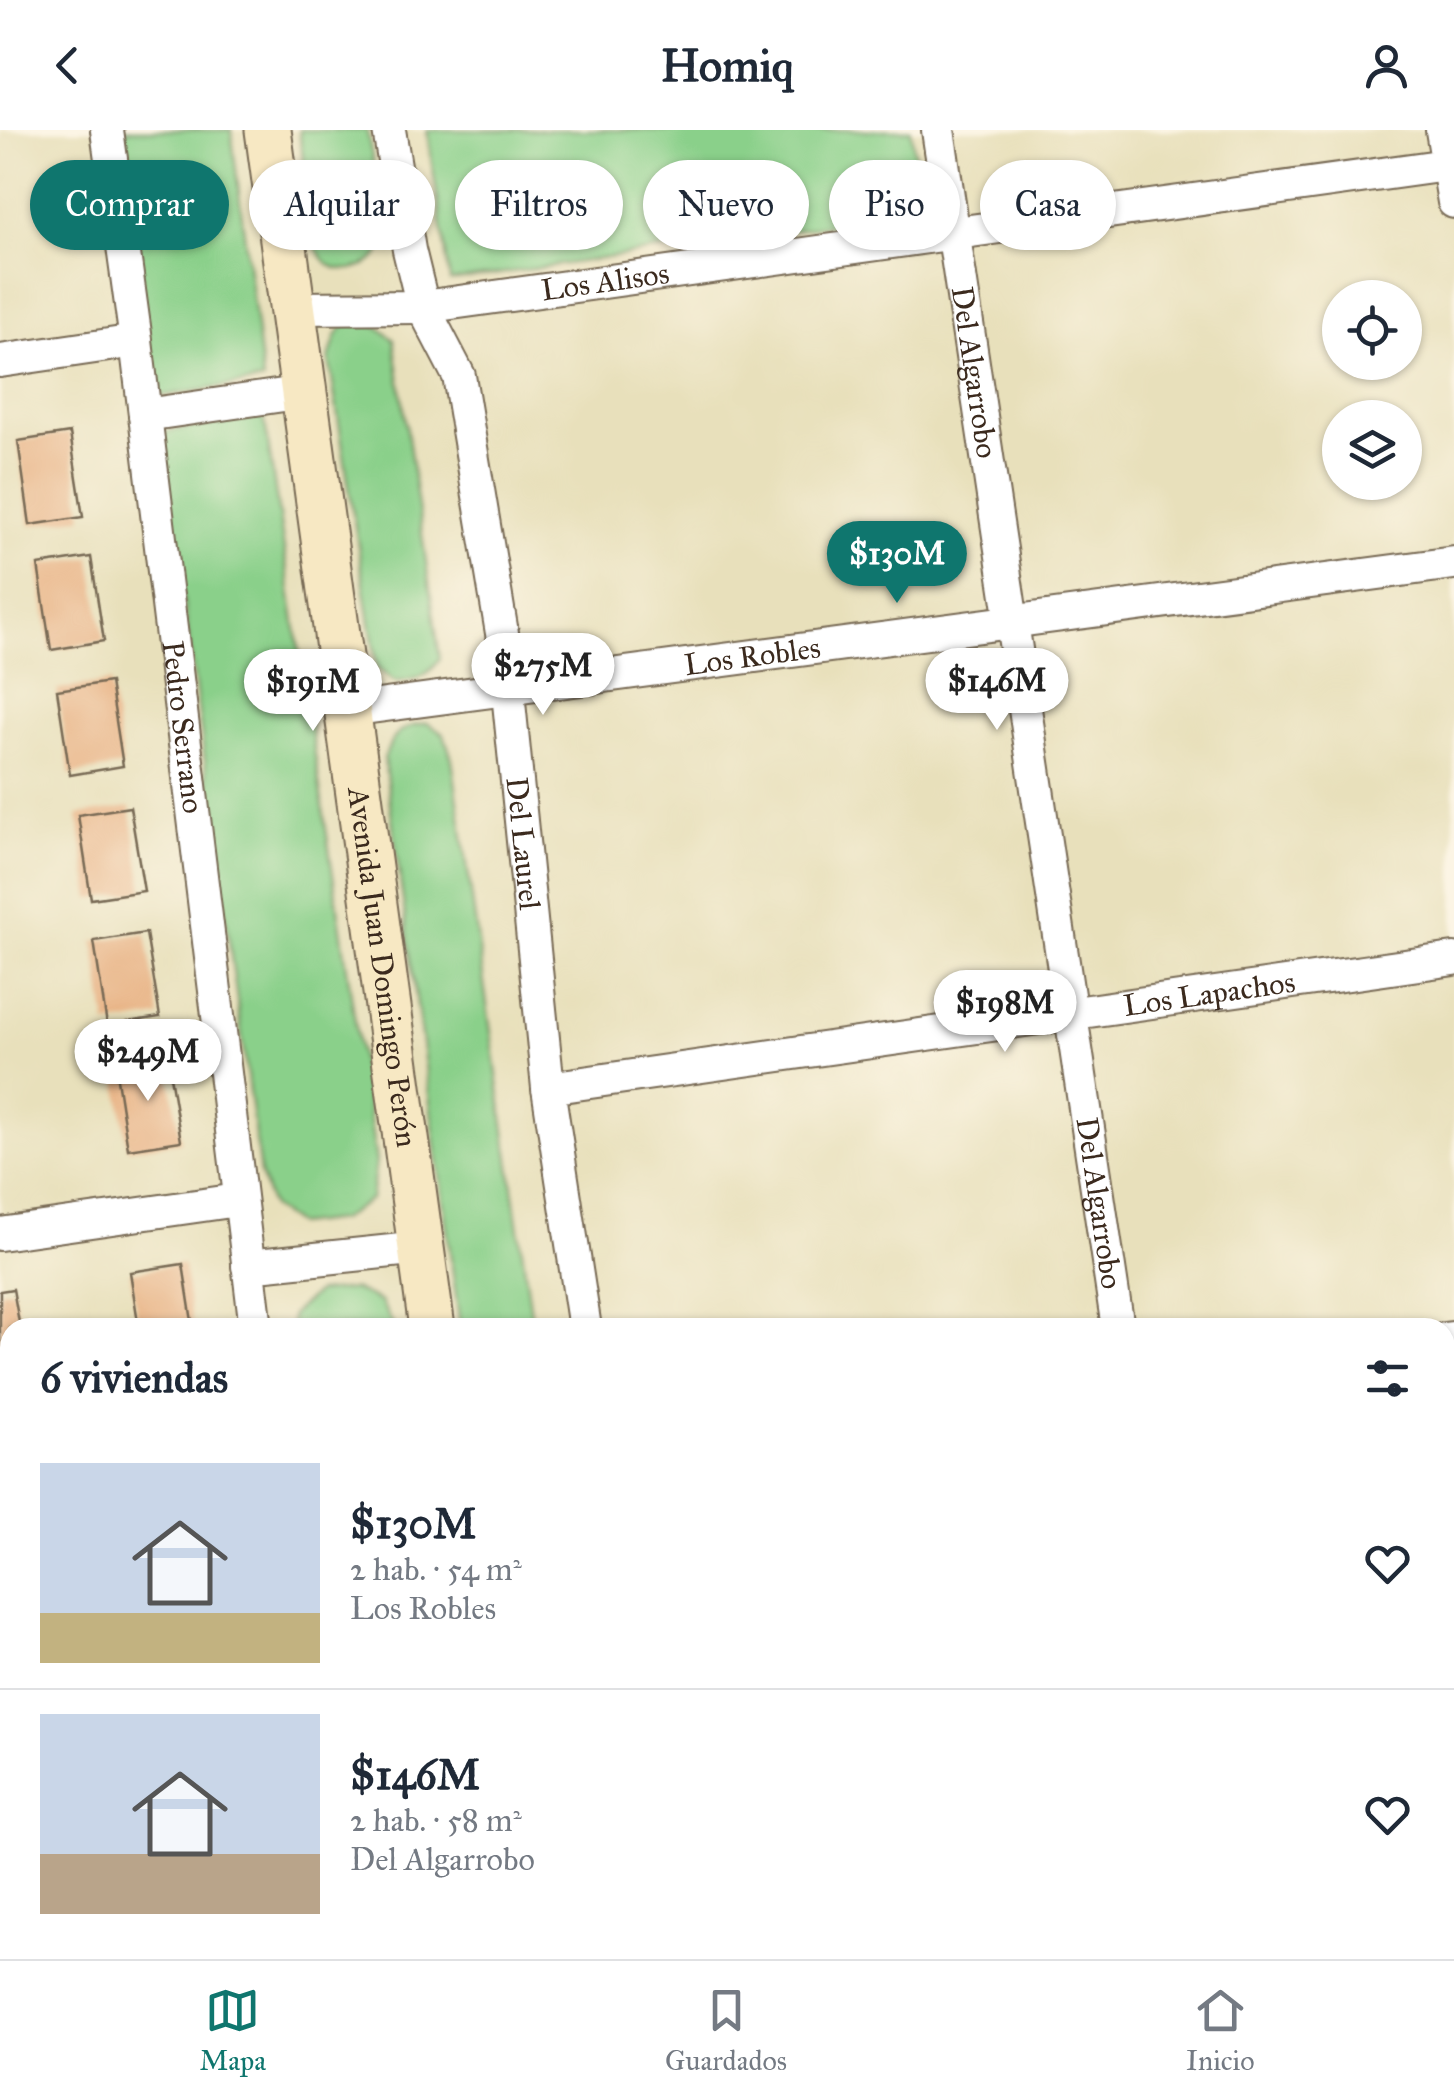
<!DOCTYPE html>
<html lang="es">
<head>
<meta charset="utf-8">
<style>
  body { margin:0; font-family:"IM FELL Great Primer",serif; background:#f2f2f3; color:#1f2937; height:100vh; display:flex; flex-direction:column; font-size:38px; white-space:nowrap }
  * { box-sizing:border-box; margin:0 }
  p { font-size:32px; color:#747a83 }
  .icon { flex:none; width:55px; height:55px; fill:none; stroke:currentColor; stroke-width:2; stroke-linecap:round; stroke-linejoin:round }
  .map { position:relative; flex:1; overflow:hidden }
  .sheet { position:absolute; left:0px; top:1188px; width:1455px; height:642px; display:flex; flex-direction:column; background:#fff; border-radius:30px 30px 0 0; box-shadow:0 2px 8px #0004 }
  .sheet>* { flex:none }
  .top-card { position:absolute; left:30px; top:30px; width:1395px; height:90px; display:flex; gap:20px }
  .tools { position:absolute; left:1322px; top:150px; display:grid; gap:20px }
  .tools a { display:grid; place-items:center; width:100px; height:100px; border-radius:50%; background:#fff; box-shadow:0 2px 8px #0004; font-size:50px }
  .price { position:absolute; translate:-50% -85px; padding:0 22px; border-radius:35px; background:#fff; color:#222; font-size:32px; line-height:65px; filter:drop-shadow(0 2px 5px #0008) }
  .price::after { content:''; position:absolute; left:50%; top:60px; width:30px; height:22px; margin-left:-15px; background:inherit; clip-path:polygon(0 0,100% 0,50% 100%) }
  .price.selected { background:#0f766e; color:#fff }
  ul { padding:0; list-style:none }
  li { display:flex; align-items:center; gap:30px; height:250px; padding:0 40px }
  li+li { border-top:2px solid #e0e1e3 }
  li span { display:grid; place-items:center; flex:none; width:280px; height:200px; border-radius:0px; color:#555 }
  li>.icon { margin-inline-start:auto }
  span .icon { width:120px; height:120px; fill:#fffc; stroke-width:1 }
  li b { font-size:42px }
  h2 { display:flex; justify-content:space-between; align-items:center; height:120px; padding:0 40px; font-size:42px }
  .tag { padding:0 35px; border-radius:45px; background:#fff; box-shadow:0 2px 8px #0004; font-size:35px; line-height:90px }
  .tag.selected { background:#0f766e; color:#fff }
  header { display:flex; justify-content:space-between; align-items:center; height:130px; padding:0 40px; background:#fff; font-size:45px; font-weight:700 }
  .tab-bar { display:flex; justify-content:space-around; align-items:center; height:140px; border-top:2px solid #e0e1e3; background:#fff; font-size:28px; color:#747a83 }
  .tab-bar a { display:grid; justify-items:center; gap:5px }
  .tab-bar .selected { color:#0f766e }
  .map>svg:first-child { display:block }
</style>
</head>
<body>
<header><svg class="icon" aria-label="back" viewBox="0 0 24 24"><path d="M15 5l-7 7 7 7"/></svg>Homiq<svg class="icon" aria-label="person" viewBox="0 0 24 24"><circle cx="12" cy="8" r="4"/><path d="M4 21q1-7 8-7t8 7"/></svg></header>
<div class="map">
<svg width="1454" height="1829" viewBox="0 0 1454 1829">
  <rect width="100%" height="100%" fill="#fcf5e5"/>
  <filter id="ink" filterUnits="userSpaceOnUse"><feTurbulence type="fractalNoise" baseFrequency=".01" numOctaves="2"/><feDisplacementMap in="SourceGraphic" scale="20" xChannelSelector="R" yChannelSelector="G"/><feConvolveMatrix kernelMatrix="1 2 1 2 8 2 1 2 1" color-interpolation-filters="sRGB"/></filter>
  <filter id="wash" filterUnits="userSpaceOnUse"><feTurbulence type="fractalNoise" baseFrequency=".0048" numOctaves="4" result="noise"/><feDisplacementMap in="SourceGraphic" scale="40" xChannelSelector="R" yChannelSelector="G"/><feGaussianBlur stdDeviation="2.25" result="paint"/><feColorMatrix in="noise" values="0 0 0 0 0 0 0 0 0 0 0 0 0 0 0 0 0 1.4 0 .05"/><feComposite in="paint" operator="in"/></filter>
  <g filter="url(#wash)">
    <rect width="100%" height="100%" fill="#e8e0bb"/>
    <!-- green -->
    <g fill="#8ad08a" stroke="#627d54" stroke-width="2.5">
      <polygon points="118,0 231,0 263,251 155,267"/>
      <path d="M 299,0 L 367,0 C 371,26 391,104 378,125 C 373,133 360,137 351,139 C 331,141 324,132 315,116 Z"/>
      <polygon points="427,0 911,0 924,81 450,151"/>
      <path d="M 346,193 L 377,196 L 394,210 L 440,529 C 428,547 416,550 395,552 L 377,538 L 329,229 L 336,206 Z"/>
      <polygon points="264,286 376,1031 371,1069 340,1090 297,1095 271,1077 260,1043 161,302"/>
      <path d="M 427,593 L 444,604 L 452,629 L 533,1197 L 460,1197 L 384,629 C 392,605 401,596 427,593 Z"/>
      <polygon points="353,1159 381,1172 394,1197 291,1197 292,1184 317,1162"/>
      <polygon points="374,1820 484,1820 485,1829 375,1829"/>
      <polygon points="544,1820 621,1820 622,1829 546,1829"/>
    </g>
    <g id="blocks">
      <!-- building -->
      <g fill="#e8b385">
        <polygon points="70,303 83,387 30,395 18,311"/>
        <polygon points="91,427 104,511 51,520 38,435"/>
        <polygon points="110,552 123,636 70,645 57,560"/>
        <polygon points="130,677 144,761 91,769 78,685"/>
        <polygon points="146,803 160,887 107,895 94,811"/>
        <polygon points="167,928 181,1011 128,1019 115,936"/>
        <polygon points="183,1134 193,1198 139,1198 130,1142"/>
        <polygon points="13,1159 20,1198 10,1198 10,1246 0,1248 0,1161"/>
        <polygon points="10,1288 10,1374 0,1376 0,1289"/>
        <polygon points="10,1412 10,1454 8,1454 1,1413"/>
      </g>
    </g>
  </g>
  <g filter="url(#ink)">
    <use href="#blocks" fill-opacity="0" stroke="#786a55" stroke-width="2.5"/>
    <g fill="none" stroke-linecap="round" stroke-linejoin="round">
      <!-- minor casing -->
      <g stroke="#786a55" stroke-width="36">
        <g id="minor">
          <path id="s1" d="M 107,0 L 136,211 L 256,1198"/>
          <path id="s2" d="M 389,0 L 409,120 L 423,177 L 459,246 L 502,503 L 548,958 L 585,1198"/>
          <path id="s3" d="M 938,0 L 1118,1198"/>
          <polyline points="1442,0 1454,72"/>
          <path id="s4" d="M 292,178 L 423,177 L 1454,34"/>
          <polyline points="0,231 136,211"/>
          <polyline points="145,285 304,262"/>
          <path id="s5" d="M 348,580 L 1454,433"/>
          <path id="s6" d="M 548,958 L 1454,829"/>
          <polyline points="0,1104 238,1070"/>
          <polyline points="248,1136 421,1118"/>
          <polyline points="1445,1209 1454,1208"/>
          <polyline points="1445,1616 1454,1615"/>
          <polyline points="0,1656 10,1655"/>
          <polyline points="0,1703 10,1775"/>
          <polyline points="16,1820 18,1829"/>
          <polyline points="343,1820 344,1829"/>
          <polyline points="670,1820 671,1829"/>
          <polyline points="1211,1820 1212,1829"/>
        </g>
      </g>
      <!-- secondary casing -->
      <g stroke="#786a55" stroke-width="49">
        <g id="secondary">
          <path id="s7" d="M 268,0 L 432,1198"/>
          <polyline points="517,1820 518,1829"/>
        </g>
      </g>
      <!-- minor -->
      <use href="#minor" stroke="#fff" stroke-width="32"/>
      <!-- secondary -->
      <use href="#secondary" stroke="#f7e8c3" stroke-width="45"/>
    </g>
  </g>
  <g text-anchor="middle" dominant-baseline="central" stroke-width="9" stroke-linejoin="round" paint-order="stroke">
    <!-- street labels -->
    <g font-size="30" fill="#3b2a1e" stroke="#fcf5e5">
      <text stroke="none"><textPath href="#s4" startOffset="315">Los Alisos</textPath></text>
      <text stroke="none"><textPath href="#s3" startOffset="245">Del Algarrobo</textPath></text>
      <text stroke="none"><textPath href="#s5" startOffset="408">Los Robles</textPath></text>
      <text stroke="none"><textPath href="#s1" startOffset="602">Pedro Serrano</textPath></text>
      <text stroke="none"><textPath href="#s2" startOffset="730">Del Laurel</textPath></text>
      <text stroke="none"><textPath href="#s7" startOffset="845">Avenida Juan Domingo Perón</textPath></text>
      <text stroke="none"><textPath href="#s6" startOffset="668">Los Lapachos</textPath></text>
      <text stroke="none"><textPath href="#s3" startOffset="1085">Del Algarrobo</textPath></text>
    </g>
  </g>
</svg>
<div class="tools">
<a><svg class="icon" aria-label="locate" viewBox="0 0 24 24"><circle cx="12" cy="12" r="6"/><path d="M12 2v4M12 18v4M2 12h4M18 12h4"/></svg></a>
<a><svg class="icon" aria-label="layers" viewBox="0 0 24 24"><path d="M12 4l9 5-9 5-9-5zM3 14l9 5 9-5"/></svg></a>
</div>
<b class="price selected" style="left:897px;top:476px">$130M</b>
<b class="price" style="left:543px;top:588px">$275M</b>
<b class="price" style="left:997px;top:603px">$146M</b>
<b class="price" style="left:313px;top:604px">$191M</b>
<b class="price" style="left:1005px;top:925px">$198M</b>
<b class="price" style="left:148px;top:974px">$249M</b>
<div class="top-card">
<a class="tag selected">Comprar</a>
<a class="tag">Alquilar</a>
<a class="tag">Filtros</a>
<a class="tag">Nuevo</a>
<a class="tag">Piso</a>
<a class="tag">Casa</a>
</div>
<section class="sheet">
<h2>6 viviendas<svg class="icon" aria-label="filters" viewBox="0 0 24 24"><path d="M4 7h16M4 17h16"/><circle cx="9" cy="7" r="2"/><circle cx="15" cy="17" r="2"/></svg></h2>
<ul>
<li><span style="background:linear-gradient(#c9d6e8 75%,#c2b280 0)"><svg class="icon" aria-label="home" viewBox="0 0 24 24"><path d="M3 11l9-7 9 7M6 9v11h12V9"/></svg></span><div><b>$130M</b><p>2 hab. · 54 m²</p><p>Los Robles</p></div><svg class="icon" aria-label="heart" viewBox="0 0 24 24"><path d="M12 20l-8-8c-3-5 5-10 8-4 3-6 11-1 8 4z"/></svg></li>
<li><span style="background:linear-gradient(#c9d6e8 70%,#b9a48a 0)"><svg class="icon" aria-label="home" viewBox="0 0 24 24"><path d="M3 11l9-7 9 7M6 9v11h12V9"/></svg></span><div><b>$146M</b><p>2 hab. · 58 m²</p><p>Del Algarrobo</p></div><svg class="icon" aria-label="heart" viewBox="0 0 24 24"><path d="M12 20l-8-8c-3-5 5-10 8-4 3-6 11-1 8 4z"/></svg></li>
</ul>
</section>
</div>
<nav class="tab-bar">
<a class="selected"><svg class="icon" aria-label="map" viewBox="0 0 24 24"><path d="M3 6l6-2 6 2 6-2v14l-6 2-6-2-6 2zM9 4v14M15 6v14"/></svg>Mapa</a>
<a><svg class="icon" aria-label="saved" viewBox="0 0 24 24"><path d="M7 4h10v16l-5-4-5 4z"/></svg>Guardados</a>
<a><svg class="icon" aria-label="home" viewBox="0 0 24 24"><path d="M3 11l9-7 9 7M6 9v11h12V9"/></svg>Inicio</a>
</nav>
</body>
</html>
